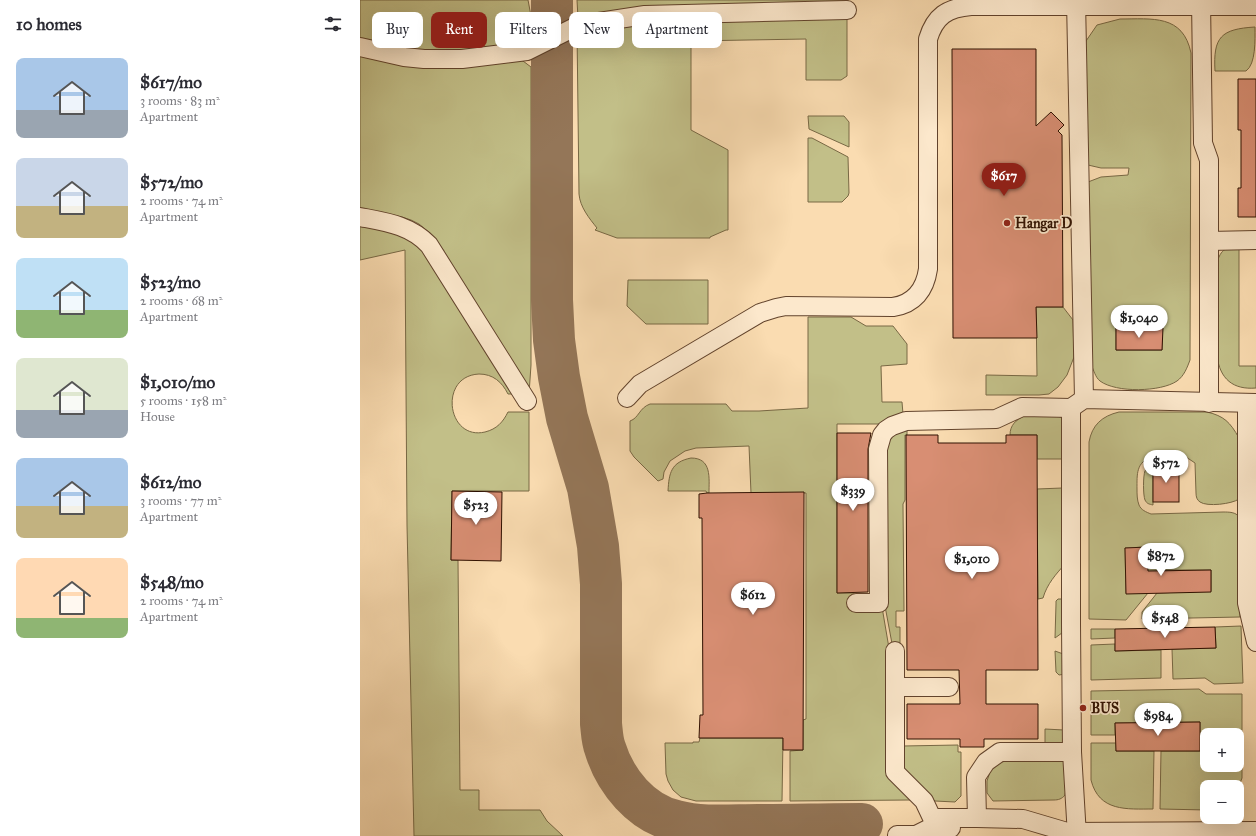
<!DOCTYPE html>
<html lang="en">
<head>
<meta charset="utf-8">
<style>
  body { margin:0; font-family:"IM FELL Great Primer",serif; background:#f2f2f3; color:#2b2b33; height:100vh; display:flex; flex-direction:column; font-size:15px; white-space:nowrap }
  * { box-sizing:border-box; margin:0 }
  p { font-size:13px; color:#7c7c81 }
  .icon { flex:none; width:22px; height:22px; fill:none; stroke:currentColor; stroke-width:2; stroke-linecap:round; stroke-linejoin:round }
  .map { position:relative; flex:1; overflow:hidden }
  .panel { display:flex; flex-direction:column; background:#fff; width:360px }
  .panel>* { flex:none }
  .hud { position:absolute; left:12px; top:12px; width:380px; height:36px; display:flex; gap:8px }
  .buttons { position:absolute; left:840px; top:728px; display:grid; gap:8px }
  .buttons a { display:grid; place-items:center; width:44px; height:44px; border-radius:8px; background:#fff; box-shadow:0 4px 16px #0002; font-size:20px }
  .price { position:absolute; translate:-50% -34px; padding:0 9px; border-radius:14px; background:#fff; color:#222; font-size:13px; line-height:26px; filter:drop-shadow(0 1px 2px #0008) }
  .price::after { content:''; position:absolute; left:50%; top:24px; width:12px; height:9px; margin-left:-6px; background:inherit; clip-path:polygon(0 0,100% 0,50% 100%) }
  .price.active { background:#8f2418; color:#fff }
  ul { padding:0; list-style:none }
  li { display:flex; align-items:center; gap:12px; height:100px; padding:0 16px }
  li span { display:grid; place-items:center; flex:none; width:112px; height:80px; border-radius:8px; color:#555 }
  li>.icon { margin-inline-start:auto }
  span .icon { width:48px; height:48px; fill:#fffc; stroke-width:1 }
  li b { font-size:17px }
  h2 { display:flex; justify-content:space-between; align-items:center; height:48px; padding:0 16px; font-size:17px }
  .chip { padding:0 14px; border-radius:8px; background:#fff; box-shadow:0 4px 16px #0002; font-size:14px; line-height:36px }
  .chip.active { background:#8f2418; color:#fff }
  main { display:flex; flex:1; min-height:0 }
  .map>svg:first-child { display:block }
</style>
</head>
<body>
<main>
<section class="panel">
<h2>10 homes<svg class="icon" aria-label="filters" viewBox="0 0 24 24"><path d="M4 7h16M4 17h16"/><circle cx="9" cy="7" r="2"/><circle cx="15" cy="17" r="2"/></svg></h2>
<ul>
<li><span style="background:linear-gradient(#a9c7e8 65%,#9aa5b1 0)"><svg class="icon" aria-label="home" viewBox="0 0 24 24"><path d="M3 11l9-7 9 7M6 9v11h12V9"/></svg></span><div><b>$617/mo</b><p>3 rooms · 83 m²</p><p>Apartment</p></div></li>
<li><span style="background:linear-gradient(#c9d6e8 60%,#c2b280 0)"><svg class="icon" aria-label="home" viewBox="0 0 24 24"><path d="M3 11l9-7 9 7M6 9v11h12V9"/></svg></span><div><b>$572/mo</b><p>2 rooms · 74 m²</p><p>Apartment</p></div></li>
<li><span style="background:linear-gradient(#bfe0f5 65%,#8fb573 0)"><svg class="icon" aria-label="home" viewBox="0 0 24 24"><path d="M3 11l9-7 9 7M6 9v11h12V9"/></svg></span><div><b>$523/mo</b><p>2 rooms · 68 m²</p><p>Apartment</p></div></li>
<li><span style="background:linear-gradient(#dfe7d0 65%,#9aa5b1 0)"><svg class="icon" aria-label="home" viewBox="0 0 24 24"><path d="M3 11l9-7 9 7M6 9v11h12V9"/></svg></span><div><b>$1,010/mo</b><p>5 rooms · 158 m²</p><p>House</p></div></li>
<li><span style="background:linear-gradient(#a9c7e8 60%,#c2b280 0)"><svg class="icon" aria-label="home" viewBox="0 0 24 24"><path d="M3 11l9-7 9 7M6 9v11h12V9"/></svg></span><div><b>$612/mo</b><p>3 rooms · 77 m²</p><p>Apartment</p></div></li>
<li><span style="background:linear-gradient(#ffd9b3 75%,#8fb573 0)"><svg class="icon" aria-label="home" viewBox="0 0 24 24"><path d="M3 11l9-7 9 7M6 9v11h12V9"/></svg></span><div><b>$548/mo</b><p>2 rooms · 74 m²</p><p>Apartment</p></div></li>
</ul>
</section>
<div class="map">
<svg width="896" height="836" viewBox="0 0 896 836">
  <rect width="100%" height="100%" fill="#fadcb1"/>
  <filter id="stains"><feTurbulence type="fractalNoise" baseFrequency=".005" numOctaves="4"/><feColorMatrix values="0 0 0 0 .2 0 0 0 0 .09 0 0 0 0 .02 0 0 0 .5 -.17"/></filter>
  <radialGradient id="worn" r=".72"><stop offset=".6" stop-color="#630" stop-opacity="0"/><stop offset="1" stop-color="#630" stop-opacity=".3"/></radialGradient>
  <!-- green -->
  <g fill="#c2bf88" stroke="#786844" fill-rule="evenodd">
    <polygon points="0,0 168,0 171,16 171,43 87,56 0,43"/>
    <polygon points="217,0 488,0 488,7 218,18"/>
    <path d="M 487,15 L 487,76 L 481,80 L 446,80 L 446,39 L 331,41 L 331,130 L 368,150 L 368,230 L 366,230 L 350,237 L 350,238 L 257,238 L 235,230 L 237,228 C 229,218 220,207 219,194 L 217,30 L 244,25 Z"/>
    <path d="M 760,19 C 792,19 823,14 831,53 L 830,360 C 827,368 824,376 817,381 C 801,392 756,393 740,381 C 735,377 734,370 731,365 L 728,182 L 741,177 L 768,175 L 769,168 L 741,168 L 728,165 L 724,54 L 726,41 L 737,25 ZM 756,328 L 802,328 L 802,350 L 756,350 Z"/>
    <path d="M 895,27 C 895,40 896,64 886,71 L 855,71 C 853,37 861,29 895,27 Z"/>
    <polygon points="0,51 157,59 163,61 171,67 171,365 169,394 80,253 84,251 71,234 59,224 51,220 42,217 19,212 0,213"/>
    <polygon points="448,116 484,116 489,122 489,147 449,129"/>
    <polygon points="448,138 452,138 488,157 489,193 488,196 482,202 448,202"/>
    <path d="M 0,221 L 57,239 L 158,394 L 148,394 C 142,382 133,374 119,374 C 78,376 87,441 125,432 C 137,429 143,422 148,412 L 169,412 L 169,491 L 92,491 L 91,560 L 98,560 L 100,790 L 119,790 L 119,810 L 180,810 L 187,821 L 203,836 L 54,836 L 47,525 L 45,250 L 0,260 Z"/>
    <path d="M 879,246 L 879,366 L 896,366 L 896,388 C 873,390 860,379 857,356 L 856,265 C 861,250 863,248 879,246 Z"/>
    <polygon points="268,280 348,280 348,324 286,324 267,306"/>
    <polygon points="676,307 703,307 713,320 714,357 707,375 698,387 689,394 679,395 626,395 626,375 677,376"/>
    <path d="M 448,317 L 491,317 L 506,326 L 533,326 L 547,344 L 547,364 L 521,366 L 522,402 L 542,402 L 543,414 L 527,424 L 477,424 L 477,593 L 494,593 L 495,607 L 522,607 L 530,654 L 530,775 L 550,800 L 430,801 L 430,751 L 443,750 L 443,720 L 446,719 L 446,493 L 391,493 L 389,446 L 336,448 L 325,451 L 310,461 L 304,472 L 303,479 L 298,481 L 274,457 L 270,451 L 270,421 C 279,418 279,408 290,404 L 366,404 L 372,411 L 399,411 L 448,408 Z"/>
    <path d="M 759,412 L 847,412 C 864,416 870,422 879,438 L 879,499 C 872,504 847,507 840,502 C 837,500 836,497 836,493 L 835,463 L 826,457 L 792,457 C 776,462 777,474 777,489 C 777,494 777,500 779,505 C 781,510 786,512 791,514 L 863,512 C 869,512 876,512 879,517 L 880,617 L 782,619 L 782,612 L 797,593 L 851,591 L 851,570 L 805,570 L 788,584 L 787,547 L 765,548 L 766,593 L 788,593 L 766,620 L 729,619 L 729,442 C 732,425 742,416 759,412 Z"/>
    <path d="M 664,416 L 696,416 L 701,417 L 704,421 L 702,459 L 677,459 L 677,435 L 650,435 C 650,425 656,420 664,416 Z"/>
    <path d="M 547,430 L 547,435 L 545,435 L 545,500 L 543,504 L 544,611 L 536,611 L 536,627 L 540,627 L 540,649 L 533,649 L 525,606 L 524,455 C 530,436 527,436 547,430 Z"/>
    <path d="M 331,458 C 352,458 349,478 349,493 L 347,493 L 346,491 L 308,491 C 309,473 311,462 331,458 Z"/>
    <path d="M 790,467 L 793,467 L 793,505 C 789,504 787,504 785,500 C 783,495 783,476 785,471 C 787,468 787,468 790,467 Z"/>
    <path d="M 702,488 L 705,492 L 706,563 C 696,574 687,584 683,598 L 678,599 L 677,489 Z"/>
    <polygon points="698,599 703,599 706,630 695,638 696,604 696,601"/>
    <polygon points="881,626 883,683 854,684 845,678 813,679 812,649 856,648 855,627"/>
    <polygon points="731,629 755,629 755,638 731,639"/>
    <polygon points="755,644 755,651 801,650 801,678 731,680 731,645"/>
    <polygon points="695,651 706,655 705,674 699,675 696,672"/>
    <path d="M 839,689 L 846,694 L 882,694 L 882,778 L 877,791 L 877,787 L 847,787 L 847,810 L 800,809 L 801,751 L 840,751 L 840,722 L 755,723 L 755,735 L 731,735 L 731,691 ZM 847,735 L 877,735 L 877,765 L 847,765 Z"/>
    <polygon points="685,729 704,730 705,744 685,748"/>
    <polygon points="340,738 423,738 422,801 336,801 321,797 313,790 308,781 306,774 305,743 333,743 333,742 339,742"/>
    <path d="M 731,743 L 756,743 L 756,751 L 794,751 L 793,809 C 767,809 739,812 731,780 Z"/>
    <polygon points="598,745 598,752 601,752 601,796 595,802 575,801 544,770 543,746"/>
    <path d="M 703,756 C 704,764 707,789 705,795 C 702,799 698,800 694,800 L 633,801 L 627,793 L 627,781 L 631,769 L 639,762 Z"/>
  </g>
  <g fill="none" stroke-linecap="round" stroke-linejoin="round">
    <!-- taxiway -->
    <path stroke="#947658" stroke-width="42" d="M 192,0 L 192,300 L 194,340 L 199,377 L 207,418 L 228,488 L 238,546 L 241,584 L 241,724 C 242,732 242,740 245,748 C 255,781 281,813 316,821 C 342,828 372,825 398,825 C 433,825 468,824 502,824"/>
  </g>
  <!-- building -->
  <g fill="#d88e73" stroke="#2f1000">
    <polygon points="592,49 676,49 676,126 691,112 704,125 698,131 702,135 703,307 676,307 677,338 593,338"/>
    <polygon points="878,79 896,79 896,217 878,217 878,188 881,188 881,130 878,130"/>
    <polygon points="756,328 803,328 802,350 756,350"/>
    <polygon points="477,433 511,433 508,449 508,592 477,593"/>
    <polygon points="546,435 578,435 578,443 646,443 646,435 677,435 678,670 626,670 626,704 678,704 678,739 624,739 624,747 600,747 600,739 547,739 547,704 600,704 599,670 547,670"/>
    <rect x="793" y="467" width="26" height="35"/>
    <polygon points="92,491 142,492 141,561 91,560"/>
    <polygon points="444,492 443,750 423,750 423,738 339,738 340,715 343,715 342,518 339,518 339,494 347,493"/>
    <polygon points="787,547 788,571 851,570 851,592 766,594 765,548"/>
    <polygon points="855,627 856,648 755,651 755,629"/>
    <polygon points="840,722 840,751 756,751 755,723"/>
  </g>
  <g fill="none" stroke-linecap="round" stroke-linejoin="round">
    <!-- minor casing -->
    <g stroke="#62432c" stroke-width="20">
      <g id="minor">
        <polyline points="716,0 724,399"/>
        <polyline points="841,0 843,143 849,160 849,403"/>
        <polyline points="0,47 44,57 64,59 102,59 167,51 219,25 285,15 487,10"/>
        <path d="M 0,217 C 26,222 50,225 69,245 L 167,401"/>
        <polyline points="849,241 896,240"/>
        <path d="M 267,398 L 280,384 L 400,313 L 416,308 L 426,306 L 533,307 C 554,304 565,290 568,269 L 568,39 C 575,16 587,8 611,6 L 896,6"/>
        <polyline points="887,403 887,603 896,642"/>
        <polyline points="711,408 711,624 712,752 717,836"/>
        <polyline points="496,603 519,603 518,449 522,435 526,430 532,426 546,421 636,419 662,407 711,408 724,399 896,403"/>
        <polyline points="535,651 535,687"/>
        <polyline points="589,687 535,687 535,772 564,801 572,818 617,818"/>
        <polyline points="706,832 896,831"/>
        <polyline points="707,832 663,819 617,818 616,777 626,762 640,752 712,752"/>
        <polyline points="537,835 556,835 559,836"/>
        <polyline points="556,835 570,828 591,828"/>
      </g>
    </g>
    <!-- minor -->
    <use href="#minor" stroke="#fce8cc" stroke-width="18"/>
  </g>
  <!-- markers -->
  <g fill="#8f2418" stroke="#fce8cc" stroke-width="1.5">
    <circle cx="647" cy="223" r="4"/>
    <circle cx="723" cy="708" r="4"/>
  </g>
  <g text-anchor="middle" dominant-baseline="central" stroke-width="3.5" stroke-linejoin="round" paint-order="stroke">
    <!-- poi labels -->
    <g font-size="14" font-weight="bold" fill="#2f1000" stroke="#fce8cc" text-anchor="start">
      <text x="655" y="223">Hangar D</text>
      <text x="731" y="708">BUS</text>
    </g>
  </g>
  <rect width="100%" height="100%" filter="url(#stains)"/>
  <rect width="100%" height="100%" fill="url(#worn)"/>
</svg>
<div class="buttons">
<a>+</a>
<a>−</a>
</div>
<b class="price active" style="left:644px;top:197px">$617</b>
<b class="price" style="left:779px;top:339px">$1,040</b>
<b class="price" style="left:806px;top:484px">$572</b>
<b class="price" style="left:493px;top:512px">$339</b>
<b class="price" style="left:116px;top:526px">$523</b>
<b class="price" style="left:801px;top:577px">$872</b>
<b class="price" style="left:612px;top:580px">$1,010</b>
<b class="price" style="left:393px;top:616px">$612</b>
<b class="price" style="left:805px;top:639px">$548</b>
<b class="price" style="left:798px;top:737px">$984</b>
<div class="hud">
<a class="chip">Buy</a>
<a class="chip active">Rent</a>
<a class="chip">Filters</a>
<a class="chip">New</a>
<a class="chip">Apartment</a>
</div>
</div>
</main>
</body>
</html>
